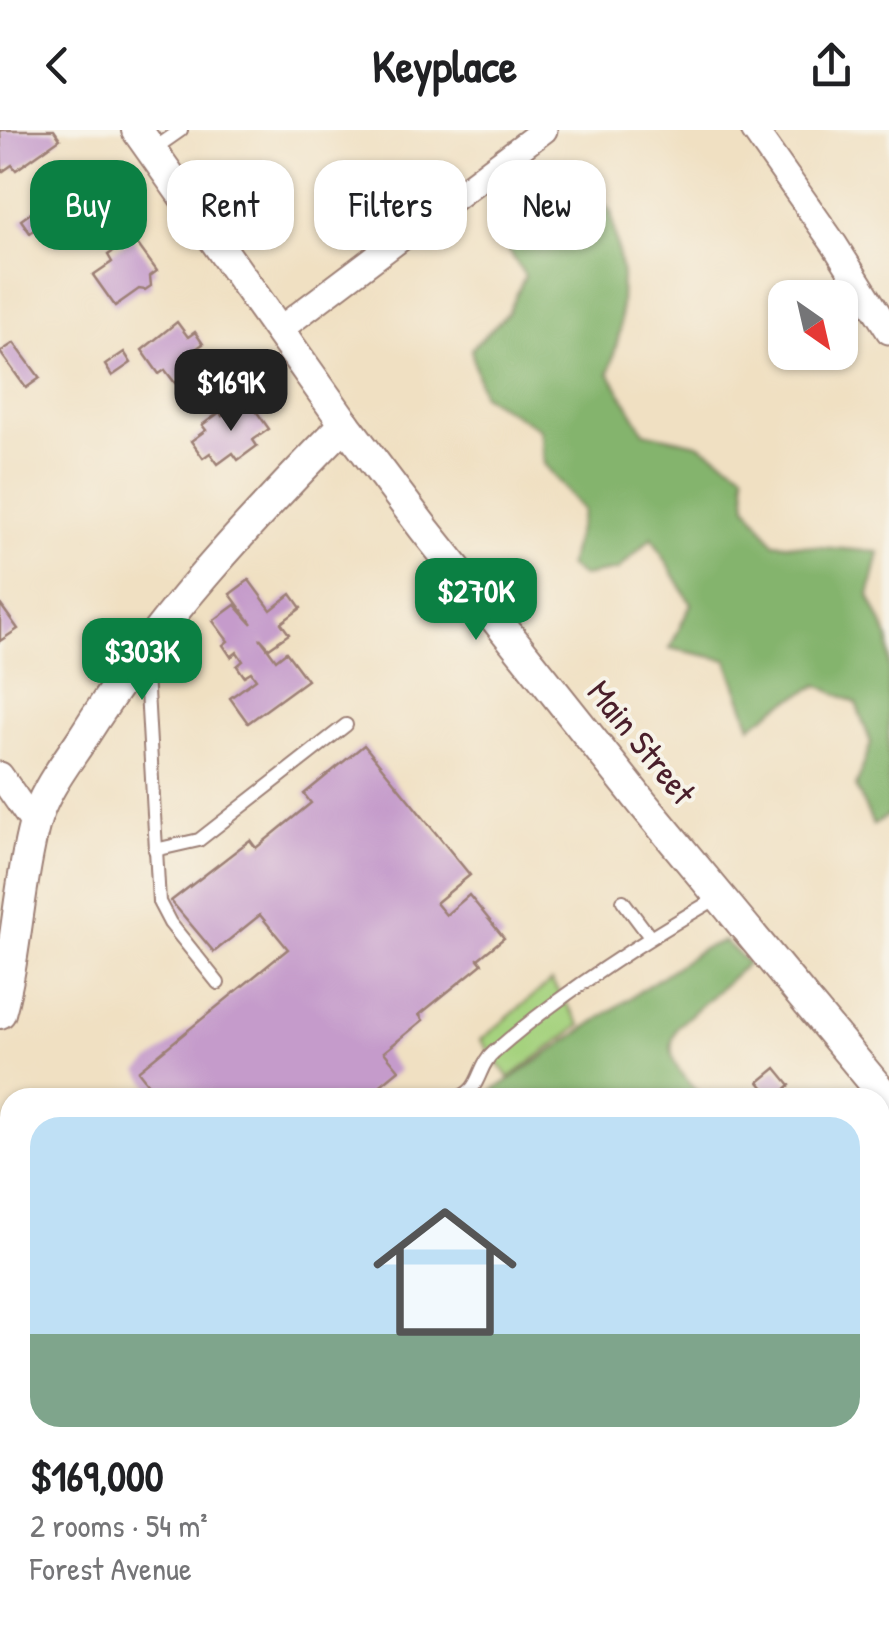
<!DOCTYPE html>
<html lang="en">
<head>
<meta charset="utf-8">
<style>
  body { margin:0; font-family:"Patrick Hand",sans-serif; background:#f2f2f2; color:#202124; height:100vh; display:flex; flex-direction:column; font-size:38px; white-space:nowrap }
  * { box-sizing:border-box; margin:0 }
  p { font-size:32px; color:#757577 }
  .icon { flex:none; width:55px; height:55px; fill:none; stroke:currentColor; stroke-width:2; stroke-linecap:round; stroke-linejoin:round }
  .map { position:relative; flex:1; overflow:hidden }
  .panel { position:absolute; left:0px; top:958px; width:890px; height:552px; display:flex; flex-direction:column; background:#fff; border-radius:30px 30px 0 0; box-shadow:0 2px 8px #0004 }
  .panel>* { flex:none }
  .hud { position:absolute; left:30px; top:30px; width:830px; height:90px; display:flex; gap:20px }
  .needle { width:65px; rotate:146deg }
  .tools { position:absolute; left:768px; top:150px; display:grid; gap:20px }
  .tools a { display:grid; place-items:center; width:90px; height:90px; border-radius:20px; background:#fff; box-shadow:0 2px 8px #0004; font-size:50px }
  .price { position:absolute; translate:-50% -85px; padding:0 22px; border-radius:20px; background:#0b8043; color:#fff; font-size:32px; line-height:65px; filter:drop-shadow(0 2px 5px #0008) }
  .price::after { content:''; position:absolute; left:50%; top:60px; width:30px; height:22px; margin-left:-15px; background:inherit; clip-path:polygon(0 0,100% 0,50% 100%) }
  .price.selected { background:#222; color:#fff }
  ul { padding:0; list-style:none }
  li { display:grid; align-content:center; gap:20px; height:530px; padding:0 30px }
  li span { display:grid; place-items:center; height:310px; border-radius:30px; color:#555 }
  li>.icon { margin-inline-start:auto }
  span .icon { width:180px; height:180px; fill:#fffc; stroke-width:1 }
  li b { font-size:42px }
  .pill { padding:0 35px; border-radius:30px; background:#fff; box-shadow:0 2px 8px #0004; font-size:35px; line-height:90px }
  .pill.selected { background:#0b8043; color:#fff }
  header { display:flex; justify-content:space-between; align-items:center; height:130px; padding:0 30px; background:#fff; font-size:45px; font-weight:700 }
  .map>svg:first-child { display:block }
</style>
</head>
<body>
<header><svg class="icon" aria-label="back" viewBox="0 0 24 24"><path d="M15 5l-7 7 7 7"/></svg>Keyplace<svg class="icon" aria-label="share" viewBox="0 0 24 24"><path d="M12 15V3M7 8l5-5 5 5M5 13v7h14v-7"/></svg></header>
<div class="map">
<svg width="889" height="1508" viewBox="0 0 889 1508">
  <rect width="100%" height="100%" fill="#f7f3e8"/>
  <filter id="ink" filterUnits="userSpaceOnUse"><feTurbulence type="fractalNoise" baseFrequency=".01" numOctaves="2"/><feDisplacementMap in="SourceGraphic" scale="20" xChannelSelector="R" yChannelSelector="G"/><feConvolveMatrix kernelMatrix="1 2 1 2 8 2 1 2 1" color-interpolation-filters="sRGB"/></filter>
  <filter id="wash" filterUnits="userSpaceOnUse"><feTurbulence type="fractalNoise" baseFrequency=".0048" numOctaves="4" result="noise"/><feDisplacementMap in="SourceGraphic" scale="40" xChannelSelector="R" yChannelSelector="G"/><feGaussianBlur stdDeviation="2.25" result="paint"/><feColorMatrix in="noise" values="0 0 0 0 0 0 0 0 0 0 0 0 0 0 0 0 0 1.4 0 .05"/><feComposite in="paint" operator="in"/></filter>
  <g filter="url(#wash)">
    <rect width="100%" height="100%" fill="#f0e0c2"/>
    <!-- green -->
    <g fill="#a5d27e" stroke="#787854" stroke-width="2.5">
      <polygon points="551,851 581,895 509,948 481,910"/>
      <polygon points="6,1229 10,1232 10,1453 0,1465 0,1230"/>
      <polygon points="10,1463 10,1500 337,1500 342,1508 0,1508 0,1475"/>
    </g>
    <!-- forest -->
    <g fill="#84b46d" stroke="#676a4c" stroke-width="2.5">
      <polygon points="581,46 611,82 622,144 620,201 609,243 644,302 698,314 744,342 747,376 774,413 879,422 869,466 889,509 889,685 873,695 856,657 871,613 856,573 818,555 777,577 751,596 727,530 670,518 691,474 652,407 618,440 582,446 568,436 583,380 544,334 540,299 482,265 471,219 508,183 525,146 495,98 538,60"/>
      <path d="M 724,811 L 748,833 L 678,896 C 660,928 683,946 702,967 L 484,967 L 702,819 Z"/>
      <polygon points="880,1372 889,1383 889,1486 884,1508 388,1508 382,1500 880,1500"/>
    </g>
    <g id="blocks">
      <!-- building -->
      <g fill="#c59bcb">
        <polygon points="0,0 54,0 60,9 16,40 12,35 2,42"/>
        <polygon points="80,34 109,74 102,79 108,87 101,92 103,95 79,112 73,103 56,115 42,94 30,103 21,90 46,72 43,67 58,56 55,52"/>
        <polygon points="133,108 157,141 150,146 151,156 145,160 139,159 115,176 93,145 112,132 108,125"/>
        <polygon points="177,192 188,207 195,202 203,214 197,218 206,230 175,253 165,240 159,244 142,220"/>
        <polygon points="14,213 40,248 26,258 0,222"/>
        <polygon points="124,222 131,233 112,246 105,235"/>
        <polygon points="249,271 269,299 253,310 257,316 238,330 233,323 218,334 210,323 203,328 191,311 206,300 202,295 220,282 222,286"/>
        <polygon points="249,450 271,480 291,464 301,478 281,493 289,504 269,518 260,508 276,530 286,522 307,550 248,593 230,568 256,549 251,542 244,546 237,536 243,531 237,522 231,527 223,515 228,511 213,491 235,475 252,494 230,464"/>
        <polygon points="0,474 18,499 0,511"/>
        <polygon points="364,615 470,745 436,773 446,785 469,765 504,808 478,829 482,834 419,885 423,890 384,922 399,940 365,968 159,968 138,941 288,819 260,785 214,822 171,771 250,710 256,718 311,673 304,664"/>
        <polygon points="776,938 790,955 781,963 785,968 765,968 769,964 759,952"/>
        <polygon points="889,1089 889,1137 880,1144 880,1096"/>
      </g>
    </g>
  </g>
  <g filter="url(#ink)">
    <use href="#blocks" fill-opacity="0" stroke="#9d8076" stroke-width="2.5"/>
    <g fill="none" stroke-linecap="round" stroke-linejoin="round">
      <!-- service casing -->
      <g stroke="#9d8076" stroke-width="16">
        <g id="service">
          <polyline points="151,21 181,0"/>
          <polyline points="398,47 429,88"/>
          <polyline points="145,526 159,772 170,793 218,853"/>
          <polyline points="155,720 199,710 346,595"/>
          <polyline points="623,771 650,807"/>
          <path d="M 457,968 C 483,959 476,937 494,922 C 560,864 641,812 717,768"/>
          <polyline points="0,1199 10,1205"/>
        </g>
      </g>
      <!-- minor casing -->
      <g stroke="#9d8076" stroke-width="29">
        <g id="minor">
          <polyline points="754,0 834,114 889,201"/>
          <polyline points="279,200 544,0"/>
          <polyline points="0,645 34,694"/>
        </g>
      </g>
      <!-- tertiary casing -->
      <g stroke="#9d8076" stroke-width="34">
        <g id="tertiary">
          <polyline points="137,0 345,294 425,400 643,674 889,971"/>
          <path d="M 0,883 C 17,822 18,757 34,696 C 42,664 64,636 82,609 C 156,491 248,393 345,294"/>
        </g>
      </g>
      <!-- service -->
      <use href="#service" stroke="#fff" stroke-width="12"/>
      <!-- minor -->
      <use href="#minor" stroke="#fff" stroke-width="25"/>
      <!-- tertiary -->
      <use href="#tertiary" stroke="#fff" stroke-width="30"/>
    </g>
  </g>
  <g text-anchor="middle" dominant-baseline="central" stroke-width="8" stroke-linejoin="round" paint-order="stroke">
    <!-- street labels -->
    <g font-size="35" fill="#4a1f2b" stroke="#f7f3e8">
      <text transform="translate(642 612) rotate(51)">Main Street</text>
    </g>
  </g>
</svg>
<div class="tools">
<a><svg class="needle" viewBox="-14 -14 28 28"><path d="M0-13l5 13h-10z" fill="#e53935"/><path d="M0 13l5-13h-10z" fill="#757577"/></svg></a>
</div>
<b class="price selected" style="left:231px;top:304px">$169K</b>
<b class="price" style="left:476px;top:513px">$270K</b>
<b class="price" style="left:142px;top:573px">$303K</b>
<div class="hud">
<a class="pill selected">Buy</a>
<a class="pill">Rent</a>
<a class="pill">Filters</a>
<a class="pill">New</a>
</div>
<section class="panel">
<ul>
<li><span style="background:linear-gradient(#bfe0f5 70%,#7fa58c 0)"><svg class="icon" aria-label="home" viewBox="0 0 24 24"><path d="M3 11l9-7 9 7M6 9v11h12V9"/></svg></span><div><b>$169,000</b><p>2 rooms · 54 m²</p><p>Forest Avenue</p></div></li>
</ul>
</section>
</div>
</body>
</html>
